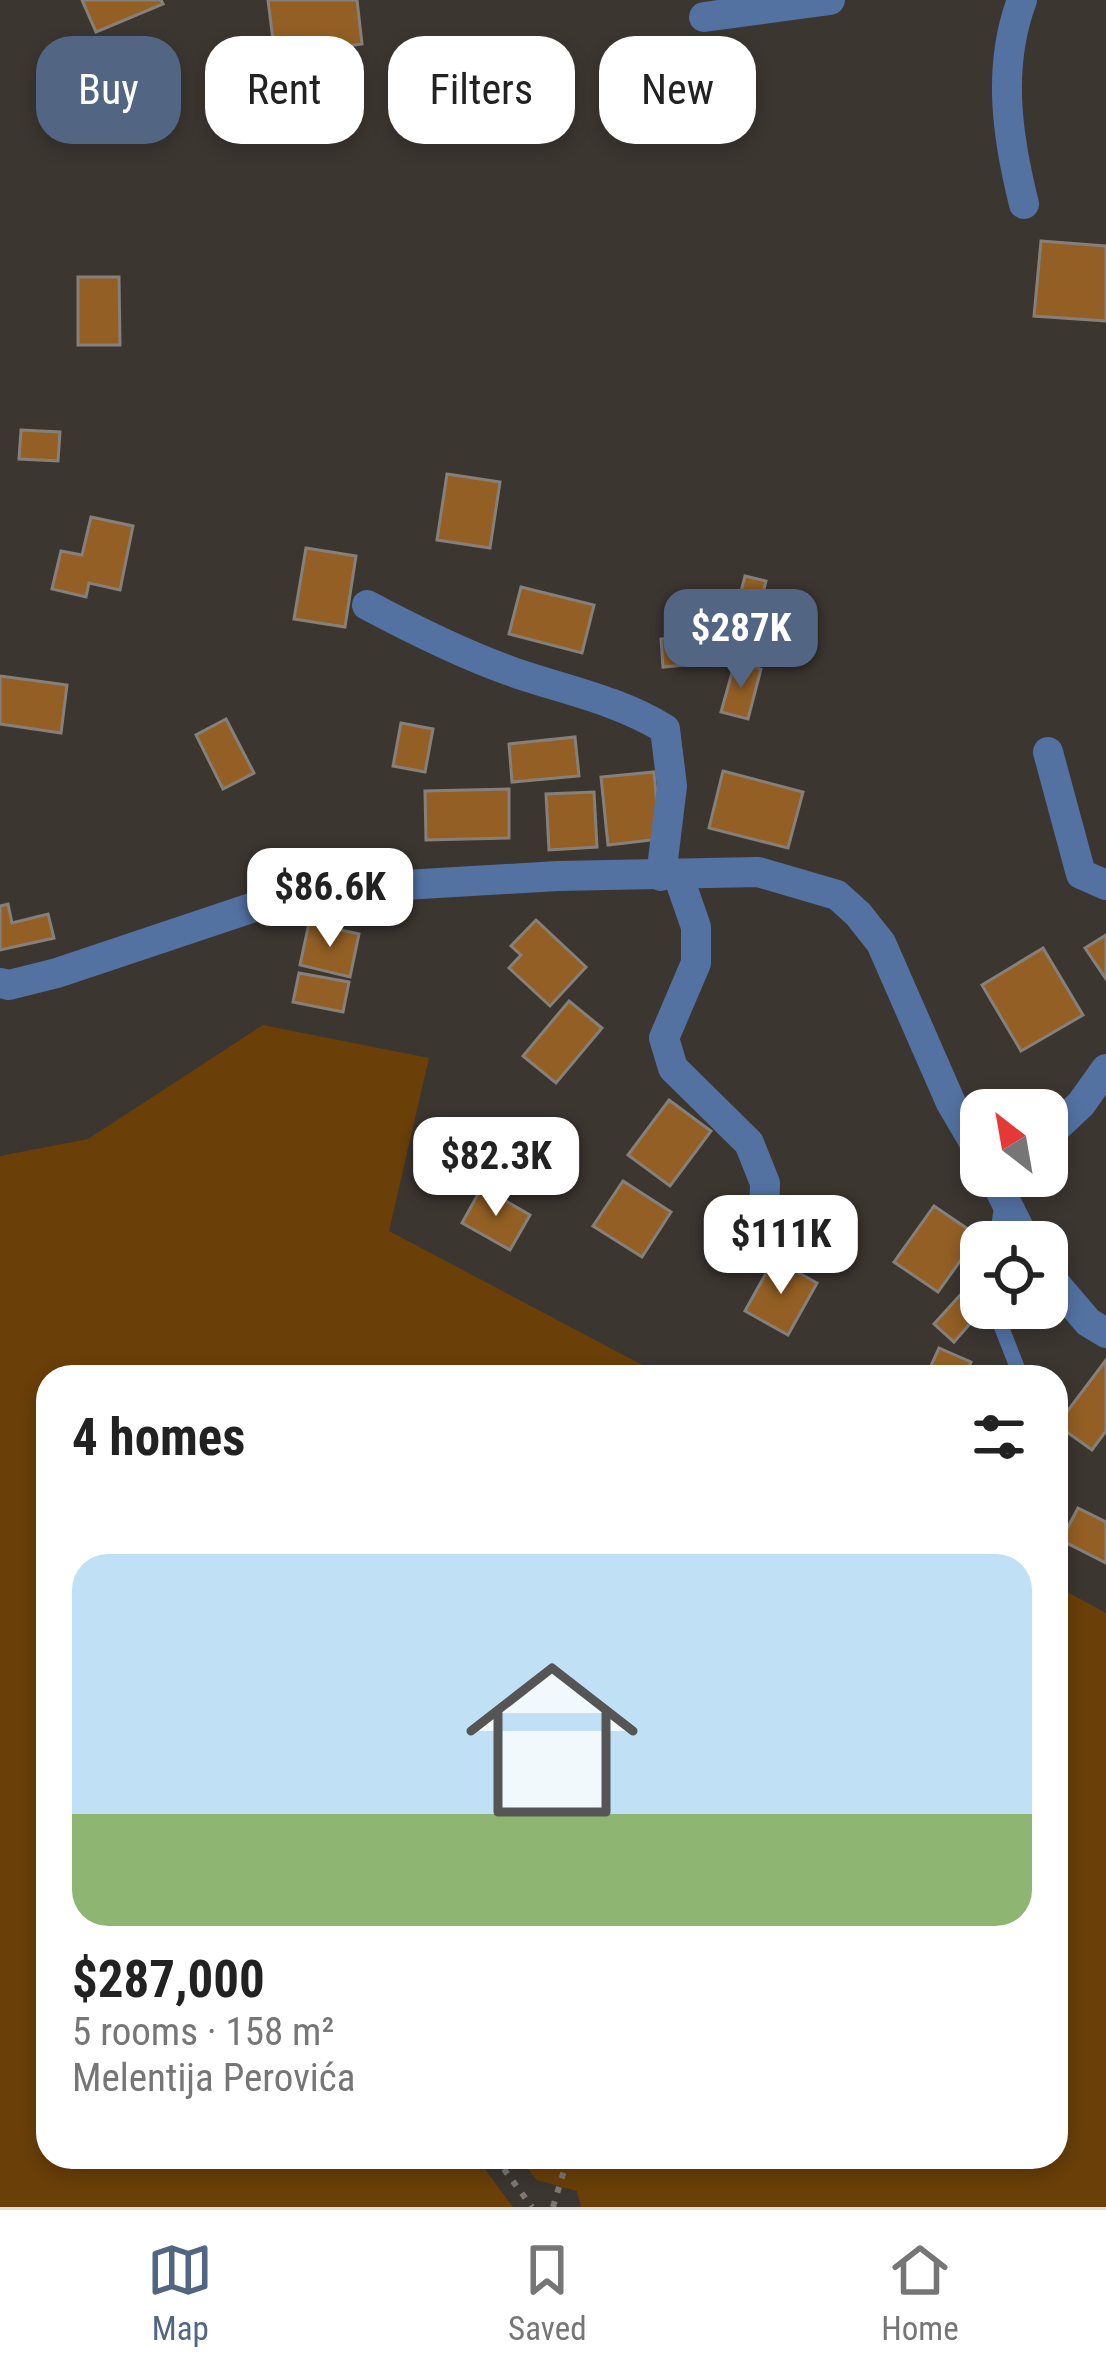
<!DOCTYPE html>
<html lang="en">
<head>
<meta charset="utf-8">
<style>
  body { margin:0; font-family:"Roboto Condensed",sans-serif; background:#f6f6f6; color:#222; height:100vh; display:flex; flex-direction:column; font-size:45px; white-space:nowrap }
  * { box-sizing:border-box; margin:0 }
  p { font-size:39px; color:#767676 }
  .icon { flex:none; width:66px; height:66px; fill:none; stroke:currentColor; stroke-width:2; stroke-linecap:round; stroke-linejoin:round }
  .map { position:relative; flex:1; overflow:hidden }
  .panel { position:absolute; left:36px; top:1365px; width:1032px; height:804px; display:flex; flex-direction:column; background:#fff; border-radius:36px; box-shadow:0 6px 18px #0003 }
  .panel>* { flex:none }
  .banner { position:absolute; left:36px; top:36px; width:1035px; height:108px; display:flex; gap:24px }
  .needle { width:78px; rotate:329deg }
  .tools { position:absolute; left:960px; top:1089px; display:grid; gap:24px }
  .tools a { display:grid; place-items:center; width:108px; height:108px; border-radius:24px; background:#fff; box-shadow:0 6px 18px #0003; font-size:60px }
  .price { position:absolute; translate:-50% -102px; padding:0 27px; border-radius:24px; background:#fff; color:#222; font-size:39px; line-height:78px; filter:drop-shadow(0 3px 6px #0008) }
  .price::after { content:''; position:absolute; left:50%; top:72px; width:36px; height:27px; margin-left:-18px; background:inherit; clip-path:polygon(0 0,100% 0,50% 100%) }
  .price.current { background:#526684; color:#fff }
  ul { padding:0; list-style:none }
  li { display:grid; align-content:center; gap:24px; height:636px; padding:0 36px }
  li span { display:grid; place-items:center; height:372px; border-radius:36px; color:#555 }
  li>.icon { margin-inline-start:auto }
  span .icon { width:216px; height:216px; fill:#fffc; stroke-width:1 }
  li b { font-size:51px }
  h2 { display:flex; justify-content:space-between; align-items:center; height:144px; padding:0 36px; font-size:51px }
  .chip { padding:0 42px; border-radius:36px; background:#fff; box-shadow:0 6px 18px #0003; font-size:42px; line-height:108px }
  .chip.current { background:#526684; color:#fff }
  .dock { display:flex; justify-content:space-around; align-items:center; height:168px; border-top:3px solid #e0e0e0; background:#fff; font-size:33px; color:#767676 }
  .dock a { display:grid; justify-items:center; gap:6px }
  .dock .current { color:#526684 }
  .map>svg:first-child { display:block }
</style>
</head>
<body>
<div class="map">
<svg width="1106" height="2207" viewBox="0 0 1106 2207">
  <rect width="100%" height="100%" fill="#3c3631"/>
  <!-- green -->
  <g fill="#6a3f08">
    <polygon points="263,1025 429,1058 389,1231 665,1377 48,1377 48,2157 476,2157 513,2207 0,2207 0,1156 88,1139"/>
    <polygon points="1056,1586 1106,1613 1106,2207 581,2207 577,2191 537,2180 518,2157 1056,2157"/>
  </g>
  <!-- building -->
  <g fill="#935f24" stroke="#86807a" stroke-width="3">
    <polygon points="82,0 161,0 163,4 96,32"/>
    <polygon points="268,0 357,0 362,44 275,56"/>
    <polygon points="1041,241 1106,246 1106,321 1034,316"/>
    <polygon points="78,277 119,277 120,345 78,345"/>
    <polygon points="21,430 60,432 58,461 19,459"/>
    <polygon points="447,474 500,482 490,548 437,540"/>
    <polygon points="91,517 133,526 120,590 89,583 86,597 52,589 61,551 82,555"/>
    <polygon points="306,548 356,556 345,627 294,619"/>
    <polygon points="745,576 766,581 761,601 789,609 779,651 729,638"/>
    <polygon points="521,587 594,605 582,653 509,634"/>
    <polygon points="694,636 697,664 663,667 661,639"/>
    <polygon points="735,662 761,669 748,719 721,712"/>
    <polygon points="0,676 67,685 61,733 0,724"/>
    <polygon points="226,719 254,773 223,789 196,735"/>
    <polygon points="401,723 433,729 425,772 393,766"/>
    <polygon points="575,737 579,776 512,782 509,744"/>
    <polygon points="723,771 803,792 788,848 709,828"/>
    <polygon points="654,772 660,839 608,845 601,777"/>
    <polygon points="509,789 509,838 426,840 425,791"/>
    <polygon points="594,792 597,847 549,850 546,794"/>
    <polygon points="8,904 12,923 48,914 54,938 0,950 0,906"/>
    <polygon points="536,920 586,967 550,1006 509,968 521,955 511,946"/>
    <polygon points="309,923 359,934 350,977 300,965"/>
    <polygon points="1106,935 1106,979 1085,948"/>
    <polygon points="1043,948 1083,1015 1021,1051 982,985"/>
    <polygon points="299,973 349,982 343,1012 293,1002"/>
    <polygon points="569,1001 602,1028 556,1083 523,1056"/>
    <polygon points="669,1100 711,1131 670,1186 628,1155"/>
    <polygon points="489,1131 532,1135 530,1156 487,1153"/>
    <polygon points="623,1181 671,1212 642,1257 593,1226"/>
    <polygon points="482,1187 530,1215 510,1250 462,1223"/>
    <polygon points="934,1206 978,1236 938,1292 894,1262"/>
    <polygon points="774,1259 817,1283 788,1335 745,1311"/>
    <polygon points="962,1293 982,1310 954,1342 934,1324"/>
    <polygon points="939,1348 971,1362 965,1377 926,1377"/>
    <polygon points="1106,1360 1106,1431 1092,1450 1057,1425"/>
    <polygon points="1078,1508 1106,1522 1106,1563 1061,1540"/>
  </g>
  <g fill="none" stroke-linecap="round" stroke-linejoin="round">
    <!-- path -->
    <g stroke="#7d7873" stroke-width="6" stroke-dasharray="6 9" stroke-linecap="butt">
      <polyline points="495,2157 532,2207"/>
      <polyline points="553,2207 568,2157"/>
    </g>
    <!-- service -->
    <g stroke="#5372a2" stroke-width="15">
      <polyline points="996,1242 1002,1205"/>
      <polyline points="994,1308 1021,1377"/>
    </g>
    <!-- minor -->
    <g stroke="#5372a2" stroke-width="30">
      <path d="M 1022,0 C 997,67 1007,136 1024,204"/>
      <polyline points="704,17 830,0"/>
      <path d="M 367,605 C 414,630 460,653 510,671 C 564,690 616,699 665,729 L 672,786 L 661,876"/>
      <polyline points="1048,752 1081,874 1106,885"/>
      <polyline points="678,875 696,927 696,963 664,1038 673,1068 749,1143 765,1183 764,1220"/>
      <polyline points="0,983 9,985 57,973 260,905 371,887 558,876 758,872 837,895 858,914 881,943 951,1103 981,1154"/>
      <polyline points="1047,1136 1081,1104 1106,1069"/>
      <polyline points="993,1176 1026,1242"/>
      <polyline points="1047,1274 1088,1322 1106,1333"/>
    </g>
  </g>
</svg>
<div class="tools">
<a><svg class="needle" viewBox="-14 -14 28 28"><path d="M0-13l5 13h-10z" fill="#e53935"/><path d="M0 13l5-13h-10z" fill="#767676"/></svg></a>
<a><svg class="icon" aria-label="locate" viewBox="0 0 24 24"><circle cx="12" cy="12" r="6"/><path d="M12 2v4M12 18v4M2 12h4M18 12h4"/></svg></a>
</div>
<b class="price current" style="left:741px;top:691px">$287K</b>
<b class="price" style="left:330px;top:950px">$86.6K</b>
<b class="price" style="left:496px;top:1219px">$82.3K</b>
<b class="price" style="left:781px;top:1297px">$111K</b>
<div class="banner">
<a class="chip current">Buy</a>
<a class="chip">Rent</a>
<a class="chip">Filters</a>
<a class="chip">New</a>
</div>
<section class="panel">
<h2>4 homes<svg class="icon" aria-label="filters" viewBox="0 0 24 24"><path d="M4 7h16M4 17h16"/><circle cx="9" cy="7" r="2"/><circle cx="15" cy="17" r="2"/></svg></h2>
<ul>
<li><span style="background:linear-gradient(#bfe0f5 70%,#8fb573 0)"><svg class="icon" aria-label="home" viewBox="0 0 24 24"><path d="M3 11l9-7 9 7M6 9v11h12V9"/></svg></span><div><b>$287,000</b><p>5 rooms · 158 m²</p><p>Melentija Perovića</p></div></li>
</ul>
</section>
</div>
<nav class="dock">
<a class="current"><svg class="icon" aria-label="map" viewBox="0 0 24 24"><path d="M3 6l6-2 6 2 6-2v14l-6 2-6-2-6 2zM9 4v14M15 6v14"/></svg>Map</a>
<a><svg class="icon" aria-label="saved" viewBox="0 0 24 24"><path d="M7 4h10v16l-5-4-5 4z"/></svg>Saved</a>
<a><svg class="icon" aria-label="home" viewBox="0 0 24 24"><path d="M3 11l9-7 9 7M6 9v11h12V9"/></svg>Home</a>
</nav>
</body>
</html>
